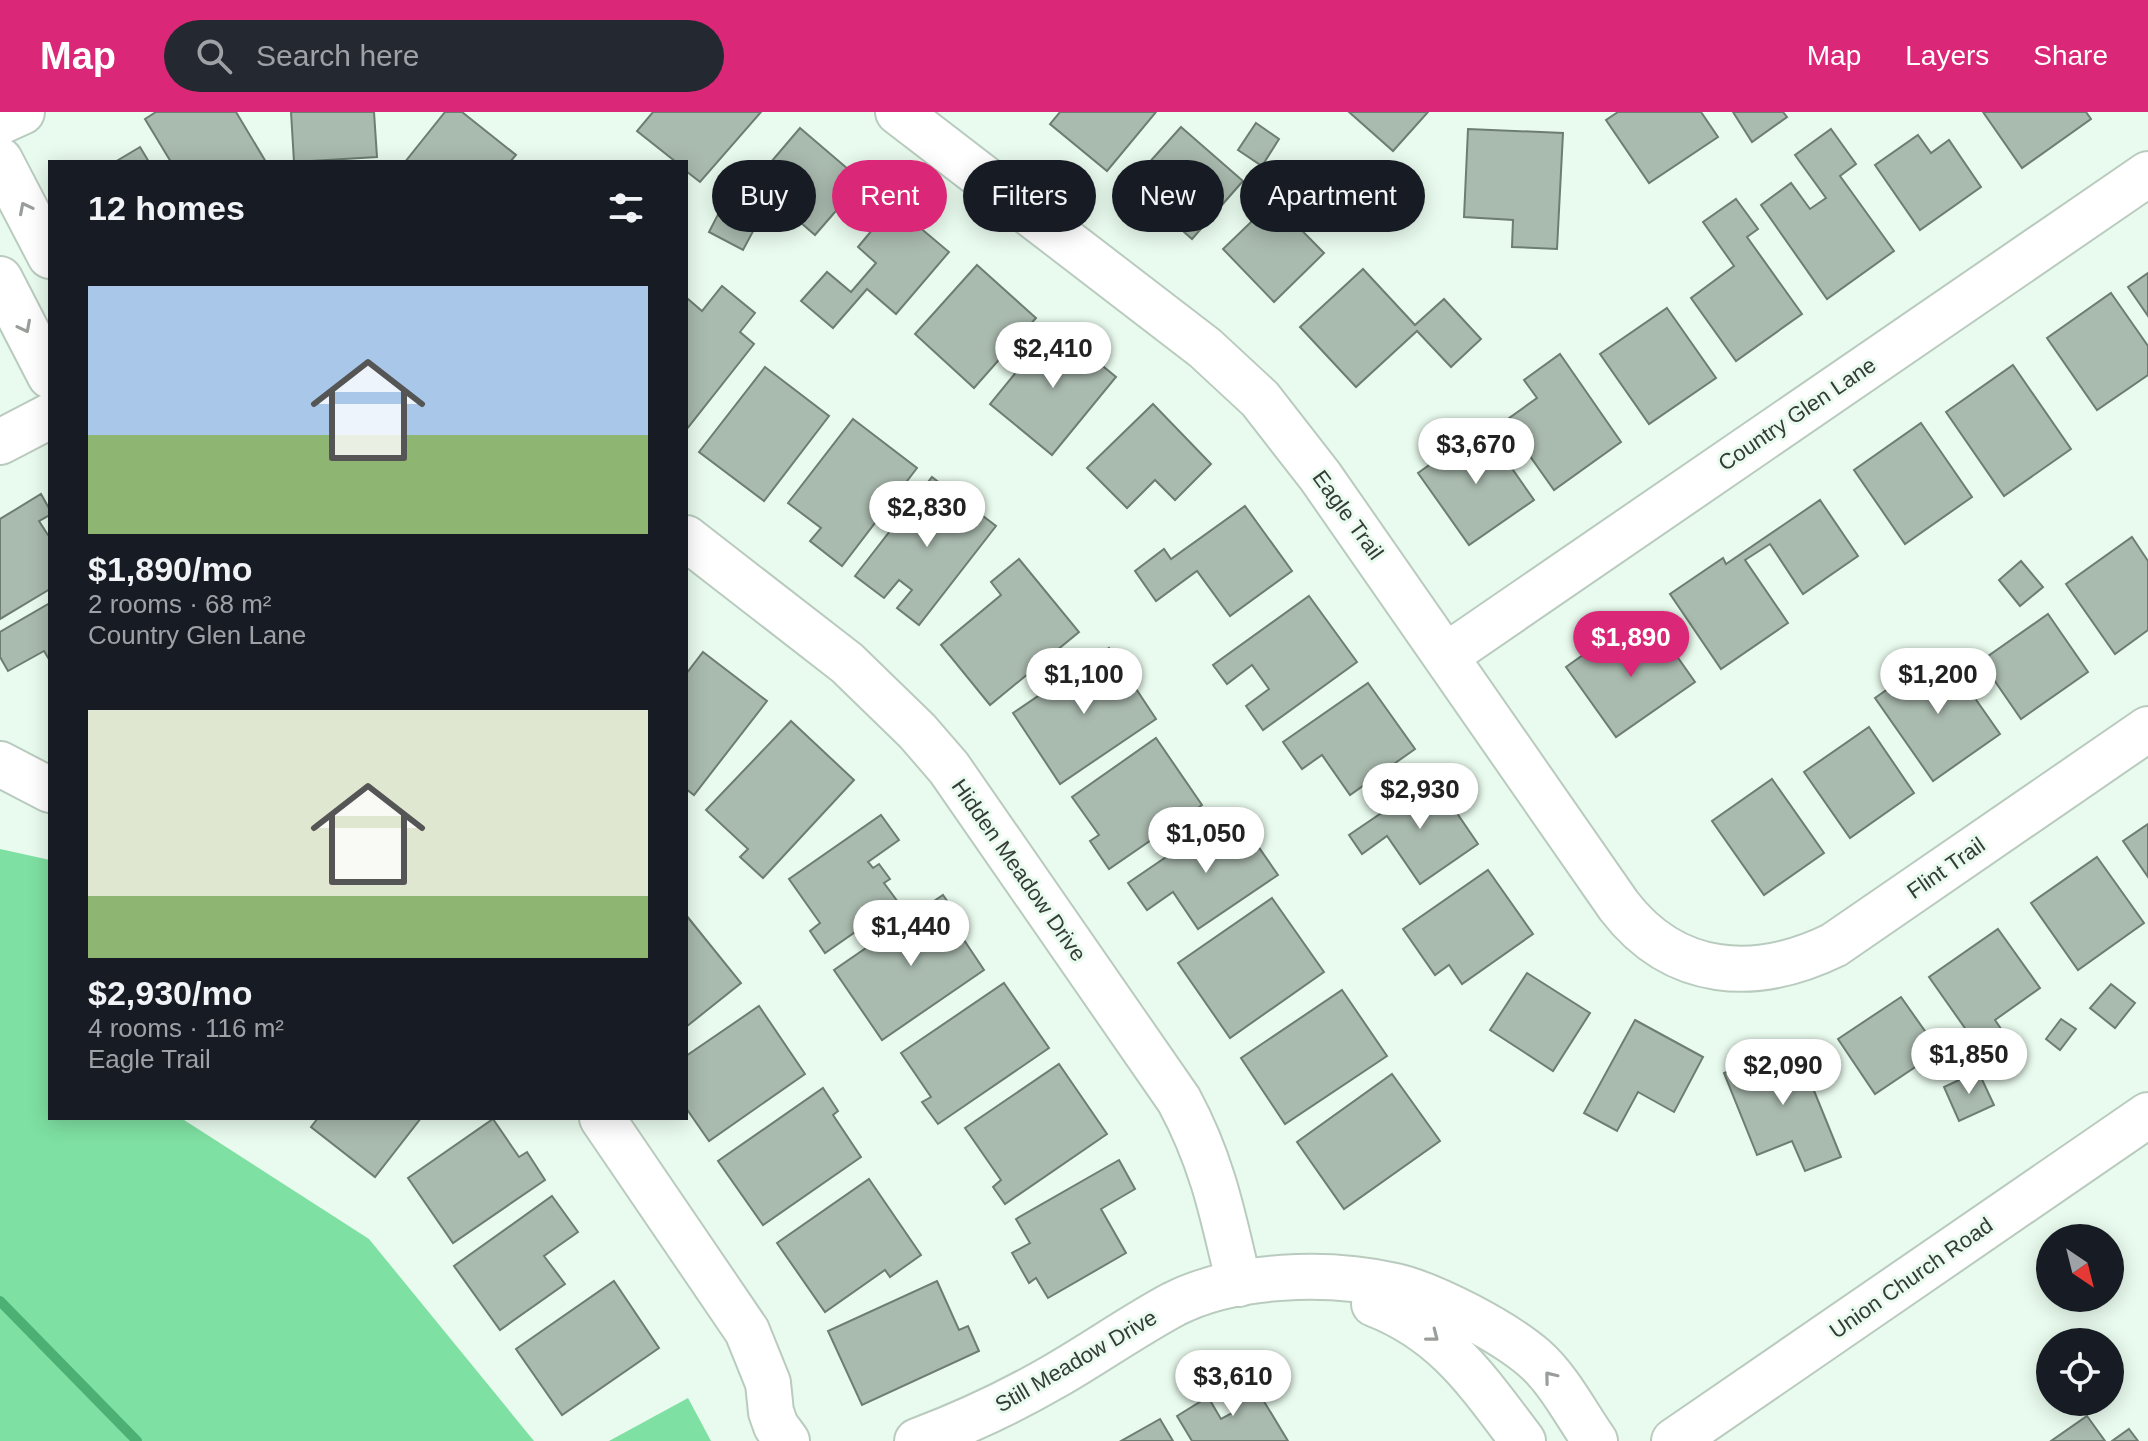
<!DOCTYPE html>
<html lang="en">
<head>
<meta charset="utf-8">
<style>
  body { margin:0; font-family:Arial,sans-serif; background:#242831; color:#f1f3f6; height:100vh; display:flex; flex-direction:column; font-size:30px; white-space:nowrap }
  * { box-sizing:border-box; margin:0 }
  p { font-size:26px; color:#9ea1a6 }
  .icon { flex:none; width:44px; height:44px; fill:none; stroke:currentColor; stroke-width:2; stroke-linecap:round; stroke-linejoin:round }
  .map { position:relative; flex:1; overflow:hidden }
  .panel { position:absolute; left:48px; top:48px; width:640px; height:960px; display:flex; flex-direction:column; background:#171b24; border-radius:0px; box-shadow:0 4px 20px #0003 }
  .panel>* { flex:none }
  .top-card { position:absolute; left:712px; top:48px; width:760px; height:72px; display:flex; gap:16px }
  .needle { width:52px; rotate:145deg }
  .buttons { position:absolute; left:2036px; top:1112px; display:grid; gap:16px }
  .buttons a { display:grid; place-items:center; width:88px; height:88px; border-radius:50%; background:#171b24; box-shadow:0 4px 20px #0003; font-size:40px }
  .price { position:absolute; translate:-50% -68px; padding:0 18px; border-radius:28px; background:#fff; color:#222; font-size:26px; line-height:52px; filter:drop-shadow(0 2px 4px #0008) }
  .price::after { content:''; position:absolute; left:50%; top:48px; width:24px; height:18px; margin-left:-12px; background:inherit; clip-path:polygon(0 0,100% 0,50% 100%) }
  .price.current { background:#db2777; color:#fff }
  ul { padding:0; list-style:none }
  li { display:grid; align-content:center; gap:16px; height:424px; padding:0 40px }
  li span { display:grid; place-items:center; height:248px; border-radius:0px; color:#555 }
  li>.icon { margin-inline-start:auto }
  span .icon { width:144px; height:144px; fill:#fffc; stroke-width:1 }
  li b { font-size:34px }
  h2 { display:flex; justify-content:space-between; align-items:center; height:96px; padding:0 40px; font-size:34px }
  .tag { padding:0 28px; border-radius:36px; background:#171b24; box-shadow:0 4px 20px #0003; font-size:28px; line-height:72px }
  .tag.current { background:#db2777; color:#fff }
  header { display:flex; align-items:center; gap:48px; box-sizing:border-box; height:112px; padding:0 40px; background:#db2777; color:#fff }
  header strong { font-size:38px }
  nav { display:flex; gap:44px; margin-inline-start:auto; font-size:28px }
  .search { width:560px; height:72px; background:#242831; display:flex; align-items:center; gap:20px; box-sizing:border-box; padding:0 28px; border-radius:44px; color:#9ea1a6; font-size:30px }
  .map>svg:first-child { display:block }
</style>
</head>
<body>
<header>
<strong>Map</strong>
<div class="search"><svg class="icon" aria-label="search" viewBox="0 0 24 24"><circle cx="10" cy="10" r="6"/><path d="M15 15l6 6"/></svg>Search here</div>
<nav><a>Map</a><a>Layers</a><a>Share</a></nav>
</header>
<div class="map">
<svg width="2148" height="1329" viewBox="0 0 2148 1329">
  <rect width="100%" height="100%" fill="#e9fbee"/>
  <!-- forest -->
  <g fill="#7ee0a2">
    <polygon points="0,737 50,748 50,1006 181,1006 369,1127 534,1329 0,1329"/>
    <polygon points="688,1286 711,1329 609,1329"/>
  </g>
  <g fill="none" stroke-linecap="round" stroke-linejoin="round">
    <!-- stream -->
    <polyline stroke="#4caf74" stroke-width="10" points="0,1189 137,1329"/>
  </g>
  <!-- building -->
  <g fill="#a9baae" stroke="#6d7d72" stroke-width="2">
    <polygon points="156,0 236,0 266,50 171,50 145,7"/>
    <polygon points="291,0 374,0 377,45 294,50"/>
    <polygon points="445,0 462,0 516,43 510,50 405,50"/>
    <polygon points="653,0 761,0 700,70 686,59 686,50 676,50 637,19"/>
    <polygon points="1060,0 1156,0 1107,59 1050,12"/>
    <polygon points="1349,0 1428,0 1393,39"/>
    <polygon points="1618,0 1701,0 1718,25 1649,71 1606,8"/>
    <polygon points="1733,0 1783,0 1787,5 1752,30"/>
    <polygon points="1983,0 2086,0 2091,7 2022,56"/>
    <polygon points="1256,11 1279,27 1262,54 1238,38"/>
    <polygon points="1181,15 1243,69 1192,127 1130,72"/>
    <polygon points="800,16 862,69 815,123 754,70"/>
    <polygon points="1468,17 1563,21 1557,137 1512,135 1513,108 1464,105"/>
    <polygon points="1831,17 1856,52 1840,64 1894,139 1827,187 1761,93 1791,71 1810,97 1826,86 1795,43"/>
    <polygon points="1918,23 1931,41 1949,28 1981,75 1920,118 1875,53"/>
    <polygon points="140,35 149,50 115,50"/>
    <polygon points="729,81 764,99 743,138 709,120"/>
    <polygon points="1736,87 1758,117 1747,125 1802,202 1736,249 1691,186 1734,154 1703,110"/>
    <polygon points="1273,89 1324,141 1274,190 1223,137"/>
    <polygon points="893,93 949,140 896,202 867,177 833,216 801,189 827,160 851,180 876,151 858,135"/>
    <polygon points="977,153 1036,206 974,276 915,222"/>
    <polygon points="1363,157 1415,213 1444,187 1481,227 1451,255 1417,219 1356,275 1300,215"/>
    <polygon points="2148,161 2148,204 2128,175"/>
    <polygon points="722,174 755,201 740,220 754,232 686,318 686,190 688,187 702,199"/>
    <polygon points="2111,181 2148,234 2148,263 2097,298 2047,226"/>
    <polygon points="1667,196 1716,266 1649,312 1600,242"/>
    <polygon points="1054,214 1116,265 1052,343 990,292"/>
    <polygon points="1560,242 1621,330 1554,378 1505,309 1537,286 1524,268"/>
    <polygon points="2013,253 2071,337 2004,384 1946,300"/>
    <polygon points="765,255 829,304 764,389 699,340"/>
    <polygon points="1153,292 1211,352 1175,388 1155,368 1127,396 1087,356"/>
    <polygon points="853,307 917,356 842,454 810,429 821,416 788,391"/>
    <polygon points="1921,311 1972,385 1905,432 1854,358"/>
    <polygon points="1483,315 1534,388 1469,433 1418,361"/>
    <polygon points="932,365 996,414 919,513 897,496 912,478 899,468 884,486 855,464"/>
    <polygon points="41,382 50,398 50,403 39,409 48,423 50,422 50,477 0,507 0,407"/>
    <polygon points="1820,388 1858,444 1803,482 1770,432 1745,448 1788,511 1721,557 1670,482 1723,446 1726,452"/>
    <polygon points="1245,394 1292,459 1230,504 1197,459 1156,489 1135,459 1164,437 1171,447"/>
    <polygon points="2132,425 2148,449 2148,518 2115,542 2066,472"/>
    <polygon points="1019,447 1079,520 990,593 941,533 1001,483 991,470"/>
    <polygon points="2021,449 2043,475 2020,494 1999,468"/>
    <polygon points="1309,484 1357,550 1263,618 1246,594 1269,577 1252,553 1227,572 1213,553"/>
    <polygon points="50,491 50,549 44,539 8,559 0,545 0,520"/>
    <polygon points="2048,502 2088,560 2021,607 1981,549"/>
    <polygon points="1655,513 1695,570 1616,625 1566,555 1600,531 1610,545"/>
    <polygon points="1109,536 1156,607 1060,672 1013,601"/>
    <polygon points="1942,539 2000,622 1933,669 1875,586"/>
    <polygon points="703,540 767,589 694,683 686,677 686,562"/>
    <polygon points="1368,571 1415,637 1350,683 1322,643 1302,657 1283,630"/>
    <polygon points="791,609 854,668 763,766 740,745 748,737 706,698"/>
    <polygon points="1869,615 1914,681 1850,726 1804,660"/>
    <polygon points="1156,626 1202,693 1109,757 1090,729 1099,723 1072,685"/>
    <polygon points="1433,666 1478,732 1420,772 1387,724 1362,742 1349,723"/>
    <polygon points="1772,667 1824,741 1764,783 1712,709"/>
    <polygon points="881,703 899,728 868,750 873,756 879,752 890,767 884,771 898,790 825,841 810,819 820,811 789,767"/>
    <polygon points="1222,707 1241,735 1253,727 1278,763 1198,817 1173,780 1147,798 1128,771"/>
    <polygon points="2148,712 2148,765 2123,729"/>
    <polygon points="2097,745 2144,811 2078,858 2031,791"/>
    <polygon points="1488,758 1533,822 1462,872 1449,853 1435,863 1403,817"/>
    <polygon points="943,783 967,817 960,822 984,858 882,928 834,858"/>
    <polygon points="1272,786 1324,860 1230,926 1178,851"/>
    <polygon points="686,803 741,871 686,915"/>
    <polygon points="1998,817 2040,876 1995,908 2017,940 1993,956 1929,865"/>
    <polygon points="1527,861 1590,901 1553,959 1490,918"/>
    <polygon points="1004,871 1049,936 938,1012 922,990 931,985 901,941"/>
    <polygon points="2111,872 2135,891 2115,916 2090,896"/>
    <polygon points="1342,878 1387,944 1285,1012 1241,946"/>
    <polygon points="1901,885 1939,939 1875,982 1838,927"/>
    <polygon points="759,894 805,962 709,1029 686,996 686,944"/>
    <polygon points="2061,907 2076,917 2060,938 2046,927"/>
    <polygon points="1635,908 1703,945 1674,1000 1638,980 1617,1019 1584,1001"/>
    <polygon points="1795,932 1841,1045 1805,1059 1792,1029 1757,1043 1724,961"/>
    <polygon points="1059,952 1107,1022 1005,1092 993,1075 1001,1068 965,1016"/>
    <polygon points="1978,959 1994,993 1959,1009 1944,975"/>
    <polygon points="1392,962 1440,1029 1344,1097 1297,1030"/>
    <polygon points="823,976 838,999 833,1003 861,1045 763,1113 718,1049"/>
    <polygon points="318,1006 421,1006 375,1065 311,1015"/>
    <polygon points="493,1007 519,1045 527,1040 545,1068 453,1131 408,1066"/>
    <polygon points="1119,1048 1135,1077 1101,1097 1126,1141 1048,1186 1036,1166 1029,1171 1012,1141 1030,1131 1016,1107"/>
    <polygon points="869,1067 921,1143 890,1165 885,1158 825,1200 777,1131"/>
    <polygon points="552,1084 578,1120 544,1144 565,1172 500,1218 454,1154"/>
    <polygon points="614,1169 659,1236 562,1303 516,1237"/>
    <polygon points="937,1169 959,1218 968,1214 979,1239 862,1293 828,1219"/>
    <polygon points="1248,1263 1288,1329 1192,1329 1177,1304 1208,1285 1221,1307 1234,1300 1221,1279"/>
    <polygon points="2087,1304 2105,1329 2051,1329"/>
    <polygon points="1160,1307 1173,1329 1121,1329"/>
    <polygon points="2129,1317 2138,1329 2112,1329"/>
  </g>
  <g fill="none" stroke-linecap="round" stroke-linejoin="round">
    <!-- minor casing -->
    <g stroke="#b9cbbe" stroke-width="48">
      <g id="minor">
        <path d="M 898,0 L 1205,236 L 1260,287 L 1320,364 L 1619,794 C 1675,867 1756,871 1834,833 L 2148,617"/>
        <polyline points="0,48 50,144"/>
        <polyline points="0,167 50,264"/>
        <polyline points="0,330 50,304"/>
        <path d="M 686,426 L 847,551 L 917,619 L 949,656 L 1179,988 C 1213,1051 1223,1104 1239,1172"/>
        <polyline points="1447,543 2148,62"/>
        <polyline points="0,652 50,678"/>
        <polyline points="602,1006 747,1219 768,1271 771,1300 776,1314 787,1329"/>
        <path d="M 1374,1192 C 1446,1220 1478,1270 1523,1329"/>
        <path d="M 917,1329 C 965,1311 1010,1290 1055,1264 C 1095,1241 1133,1214 1174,1192 C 1235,1161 1329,1159 1395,1174 C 1434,1183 1504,1220 1534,1246 C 1559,1268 1576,1302 1595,1329"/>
        <polyline points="1674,1329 2148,1003"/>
      </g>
    </g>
    <!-- major casing -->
    <g stroke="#b9cbbe" stroke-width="48">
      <polyline id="major" points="0,10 22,0"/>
    </g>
    <!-- minor -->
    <use href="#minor" stroke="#fff" stroke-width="44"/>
    <!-- major -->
    <use href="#major" stroke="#fff" stroke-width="44"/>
  </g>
  <!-- one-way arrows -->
  <defs><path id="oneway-chevron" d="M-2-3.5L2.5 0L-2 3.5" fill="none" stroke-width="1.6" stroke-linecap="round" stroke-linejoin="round" transform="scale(2)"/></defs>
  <g stroke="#9a9e9b">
    <use href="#oneway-chevron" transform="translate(25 96) rotate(-117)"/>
    <use href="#oneway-chevron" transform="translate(25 215) rotate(63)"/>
    <use href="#oneway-chevron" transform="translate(1433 1224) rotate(38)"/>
    <use href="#oneway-chevron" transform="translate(1550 1265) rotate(-129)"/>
  </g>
  <g text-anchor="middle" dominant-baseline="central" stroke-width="6" stroke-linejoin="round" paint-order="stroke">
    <!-- street labels -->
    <g font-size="22" fill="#353c37" stroke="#e9fbee">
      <text transform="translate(1797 302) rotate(-34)">Country Glen Lane</text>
      <text transform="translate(1348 403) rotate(54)">Eagle Trail</text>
      <text transform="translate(1946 756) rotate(-35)">Flint Trail</text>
      <text transform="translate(1019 758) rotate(55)">Hidden Meadow Drive</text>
      <text transform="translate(1911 1166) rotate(-35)">Union Church Road</text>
      <text transform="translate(1076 1249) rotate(-30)">Still Meadow Drive</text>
    </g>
  </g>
</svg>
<div class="buttons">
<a><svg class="needle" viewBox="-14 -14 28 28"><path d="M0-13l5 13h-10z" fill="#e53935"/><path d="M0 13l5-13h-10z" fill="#9ea1a6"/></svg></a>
<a><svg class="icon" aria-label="locate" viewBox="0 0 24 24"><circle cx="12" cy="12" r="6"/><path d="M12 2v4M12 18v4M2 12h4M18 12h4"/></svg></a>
</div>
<b class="price" style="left:1053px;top:278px">$2,410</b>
<b class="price" style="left:1476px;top:374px">$3,670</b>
<b class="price" style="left:927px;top:437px">$2,830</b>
<b class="price current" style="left:1631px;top:567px">$1,890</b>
<b class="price" style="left:1084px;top:604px">$1,100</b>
<b class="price" style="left:1938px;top:604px">$1,200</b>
<b class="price" style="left:1420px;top:719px">$2,930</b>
<b class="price" style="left:1206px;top:763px">$1,050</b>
<b class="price" style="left:911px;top:856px">$1,440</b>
<b class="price" style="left:1969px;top:984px">$1,850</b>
<b class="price" style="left:1783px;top:995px">$2,090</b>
<b class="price" style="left:1233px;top:1306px">$3,610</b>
<div class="top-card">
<a class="tag">Buy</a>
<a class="tag current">Rent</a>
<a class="tag">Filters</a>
<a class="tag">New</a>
<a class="tag">Apartment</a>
</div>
<section class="panel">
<h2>12 homes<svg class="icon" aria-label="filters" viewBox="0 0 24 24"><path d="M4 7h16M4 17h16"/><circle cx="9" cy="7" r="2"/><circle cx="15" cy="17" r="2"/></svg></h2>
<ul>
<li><span style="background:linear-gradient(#a9c7e8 60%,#8fb573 0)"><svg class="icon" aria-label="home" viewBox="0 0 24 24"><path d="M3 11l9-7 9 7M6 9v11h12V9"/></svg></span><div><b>$1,890/mo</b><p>2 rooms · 68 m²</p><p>Country Glen Lane</p></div></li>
<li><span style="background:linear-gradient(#dfe7d0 75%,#8fb573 0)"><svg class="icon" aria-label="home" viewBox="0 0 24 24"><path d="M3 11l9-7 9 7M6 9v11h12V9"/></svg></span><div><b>$2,930/mo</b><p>4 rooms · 116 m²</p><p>Eagle Trail</p></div></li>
</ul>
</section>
</div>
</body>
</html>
